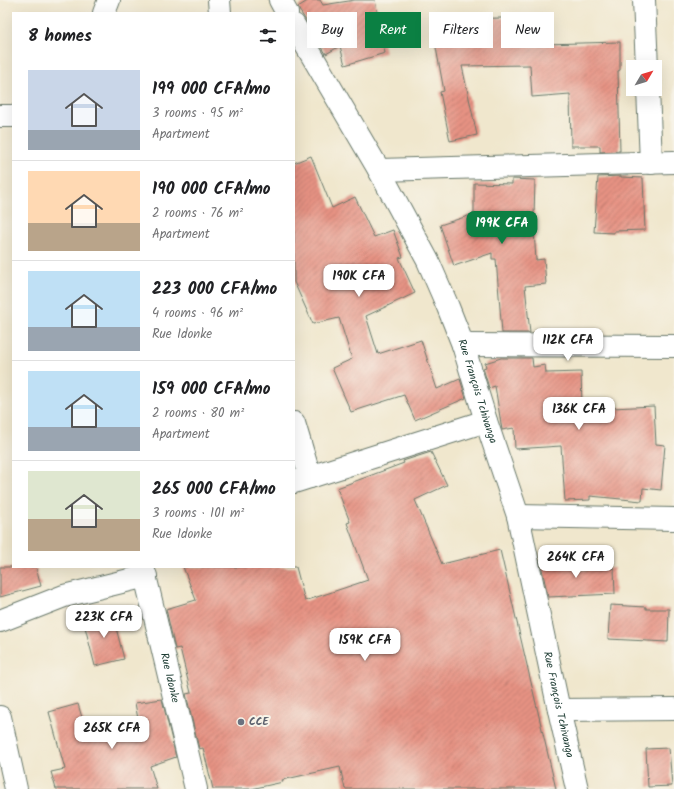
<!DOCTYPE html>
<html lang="en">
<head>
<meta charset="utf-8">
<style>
  body { margin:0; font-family:Kalam,sans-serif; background:#f2f2f2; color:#202124; height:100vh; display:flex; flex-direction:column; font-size:15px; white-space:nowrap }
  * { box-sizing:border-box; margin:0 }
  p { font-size:13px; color:#757577 }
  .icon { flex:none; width:22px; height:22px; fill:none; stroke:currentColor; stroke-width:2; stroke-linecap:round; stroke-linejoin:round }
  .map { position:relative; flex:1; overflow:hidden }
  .details { position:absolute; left:12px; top:12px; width:283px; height:556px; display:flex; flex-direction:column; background:#fff; border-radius:0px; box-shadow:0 4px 16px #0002 }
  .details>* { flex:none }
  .hud { position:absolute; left:307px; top:12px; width:307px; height:36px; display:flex; gap:8px }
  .needle { width:26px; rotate:52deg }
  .fabs { position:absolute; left:626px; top:60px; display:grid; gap:8px }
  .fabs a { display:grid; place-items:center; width:36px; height:36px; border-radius:0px; background:#fff; box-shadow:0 4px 16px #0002; font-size:20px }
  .price { position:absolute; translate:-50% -34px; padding:0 9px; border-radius:8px; background:#fff; color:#222; font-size:13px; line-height:26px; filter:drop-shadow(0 1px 2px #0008) }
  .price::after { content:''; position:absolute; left:50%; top:24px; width:12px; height:9px; margin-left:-6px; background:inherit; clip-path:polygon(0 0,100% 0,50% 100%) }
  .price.selected { background:#0b8043; color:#fff }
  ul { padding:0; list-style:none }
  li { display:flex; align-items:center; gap:12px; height:100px; padding:0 16px }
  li+li { border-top:1px solid #e0e0e0 }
  li span { display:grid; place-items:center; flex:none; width:112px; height:80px; border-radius:0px; color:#555 }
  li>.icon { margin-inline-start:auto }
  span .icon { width:48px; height:48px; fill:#fffc; stroke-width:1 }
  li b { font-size:17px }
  h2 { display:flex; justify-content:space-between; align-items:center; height:48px; padding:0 16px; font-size:17px }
  .chip { padding:0 14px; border-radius:0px; background:#fff; box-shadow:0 4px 16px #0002; font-size:14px; line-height:36px }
  .chip.selected { background:#0b8043; color:#fff }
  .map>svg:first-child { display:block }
</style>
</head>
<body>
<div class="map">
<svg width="674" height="789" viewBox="0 0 674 789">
  <defs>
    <pattern id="building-hatch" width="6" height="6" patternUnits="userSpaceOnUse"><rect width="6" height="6" fill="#e69283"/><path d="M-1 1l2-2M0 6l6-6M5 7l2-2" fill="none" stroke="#ba786c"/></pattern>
  </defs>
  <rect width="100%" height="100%" fill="#f7f3e8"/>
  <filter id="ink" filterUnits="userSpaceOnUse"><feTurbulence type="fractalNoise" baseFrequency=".025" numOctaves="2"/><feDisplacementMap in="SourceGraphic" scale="8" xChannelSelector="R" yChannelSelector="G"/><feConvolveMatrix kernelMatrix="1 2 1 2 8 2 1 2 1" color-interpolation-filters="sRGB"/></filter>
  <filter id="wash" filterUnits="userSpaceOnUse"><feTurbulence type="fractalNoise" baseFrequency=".012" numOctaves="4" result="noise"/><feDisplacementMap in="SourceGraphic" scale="16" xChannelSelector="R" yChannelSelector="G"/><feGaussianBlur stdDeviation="0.9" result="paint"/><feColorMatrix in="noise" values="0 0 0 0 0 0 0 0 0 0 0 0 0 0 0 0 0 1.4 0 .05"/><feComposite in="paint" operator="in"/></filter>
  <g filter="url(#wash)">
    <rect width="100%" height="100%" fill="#f0e7cd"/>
    <g id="blocks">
      <!-- building -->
      <g fill="url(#building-hatch)">
        <polygon points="309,0 320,0 323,5 355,0 375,0 385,53 345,65 340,46 326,54 305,19 299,10 298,7"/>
        <polygon points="542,17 543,44 620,42 620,70 618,71 620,151 600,152 600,146 571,146 570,94 532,97 530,65 462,66 477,135 450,141 440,92 444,91 432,26 459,21 459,19"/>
        <polygon points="311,156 332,208 355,197 374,237 393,230 403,257 399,258 415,293 366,316 378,354 421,340 437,389 460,379 466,398 415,420 404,395 351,412 332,368 352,359 339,318 313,324 294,282 294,163"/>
        <polygon points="621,176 621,177 643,178 645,230 614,231 614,233 594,232 598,177"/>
        <polygon points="512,179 535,180 534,216 533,216 536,260 544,259 546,284 525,286 530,333 502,333 496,259 492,259 492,253 454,266 440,225 474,214 474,183 512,184"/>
        <polygon points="501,358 532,358 533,367 545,365 546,373 581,372 582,406 590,406 591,409 654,406 656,444 665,445 661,490 643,488 642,501 590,496 590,500 565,501 561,446 515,449 514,428 502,430 495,386 489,388 483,368 486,367 485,363"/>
        <polygon points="431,452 447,485 415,500 442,564 500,550 556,789 345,789 340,767 282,780 283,782 251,789 213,789 203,748 199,749 186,694 191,693 180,648 175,649 166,609 196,600 183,567 296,567 305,601 368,580 347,523 350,522 337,488 404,463 403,461"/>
        <polygon points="580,558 581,570 614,568 615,594 548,597 540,560"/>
        <polygon points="0,567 36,567 41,586 0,597"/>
        <polygon points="610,605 646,607 646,609 669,609 668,642 608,639"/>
        <polygon points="112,612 124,659 95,666 83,619"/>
        <polygon points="162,699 176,757 150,766 157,789 56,789 51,772 65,769 49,712 78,704 86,731 138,719 135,703"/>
        <polygon points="669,748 672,786 648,787 646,749"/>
      </g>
    </g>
  </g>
  <g filter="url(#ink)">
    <use href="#blocks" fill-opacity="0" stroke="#68786a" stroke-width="1"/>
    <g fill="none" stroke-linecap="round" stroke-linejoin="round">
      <!-- street casing -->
      <g stroke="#68786a" stroke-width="24">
        <g id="street">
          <polyline points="219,0 220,13"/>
          <polyline points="280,0 287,13"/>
          <polyline points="644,0 647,67"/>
          <polyline points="104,13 109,0"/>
          <path id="s1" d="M 294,25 L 379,170 L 428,261 L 448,307 L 463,345 L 486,421 L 518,516 L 559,710 L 577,789"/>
          <polyline points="648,89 651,163"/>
          <polyline points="0,116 13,116"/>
          <polyline points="379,170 674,162"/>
          <polyline points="463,345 674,346"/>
          <polyline points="294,423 310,477"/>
          <polyline points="294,482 486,421"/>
          <polyline points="518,516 674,519"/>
          <path id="s2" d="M 143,567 L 196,789"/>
          <polyline points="0,621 64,596 146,576"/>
          <polyline points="559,710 674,709"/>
          <polyline points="0,717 16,789"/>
        </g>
      </g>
      <!-- street -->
      <use href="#street" stroke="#fff" stroke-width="22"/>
    </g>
  </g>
  <!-- markers -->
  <circle fill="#6b7280" stroke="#f7f3e8" stroke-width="1.5" cx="241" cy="722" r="4"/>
  <g text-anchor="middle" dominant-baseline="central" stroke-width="4" stroke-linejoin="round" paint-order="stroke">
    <!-- street labels -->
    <g font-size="11" fill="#1f3d34" stroke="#f7f3e8">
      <text stroke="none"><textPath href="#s1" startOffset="411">Rue François Tchivanga</textPath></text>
      <text stroke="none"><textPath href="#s2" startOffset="114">Rue Idonke</textPath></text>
      <text stroke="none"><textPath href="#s1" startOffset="735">Rue François Tchivanga</textPath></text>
    </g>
    <!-- worship labels -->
    <g font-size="11" font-weight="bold" fill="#5b616d" stroke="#f7f3e8" text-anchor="start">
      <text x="249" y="722">CCE</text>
    </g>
  </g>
</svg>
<div class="fabs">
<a><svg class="needle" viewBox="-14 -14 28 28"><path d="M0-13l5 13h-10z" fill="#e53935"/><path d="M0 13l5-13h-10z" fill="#757577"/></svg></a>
</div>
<b class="price selected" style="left:502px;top:245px">199K CFA</b>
<b class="price" style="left:359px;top:298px">190K CFA</b>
<b class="price" style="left:568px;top:362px">112K CFA</b>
<b class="price" style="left:579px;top:431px">136K CFA</b>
<b class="price" style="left:576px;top:579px">264K CFA</b>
<b class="price" style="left:104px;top:639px">223K CFA</b>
<b class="price" style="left:365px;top:662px">159K CFA</b>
<b class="price" style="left:112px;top:750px">265K CFA</b>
<div class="hud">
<a class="chip">Buy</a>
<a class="chip selected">Rent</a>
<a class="chip">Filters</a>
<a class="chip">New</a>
</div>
<section class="details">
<h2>8 homes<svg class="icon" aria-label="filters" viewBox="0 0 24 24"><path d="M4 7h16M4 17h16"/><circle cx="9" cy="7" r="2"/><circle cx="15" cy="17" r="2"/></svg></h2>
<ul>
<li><span style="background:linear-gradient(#c9d6e8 75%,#9aa5b1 0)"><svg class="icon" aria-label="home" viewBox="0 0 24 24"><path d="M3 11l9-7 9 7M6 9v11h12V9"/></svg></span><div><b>199 000 CFA/mo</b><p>3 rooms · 95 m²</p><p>Apartment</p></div></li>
<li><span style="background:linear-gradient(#ffd9b3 65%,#b9a48a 0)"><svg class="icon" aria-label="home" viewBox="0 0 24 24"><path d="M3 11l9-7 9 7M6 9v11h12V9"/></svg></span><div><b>190 000 CFA/mo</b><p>2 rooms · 76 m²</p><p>Apartment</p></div></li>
<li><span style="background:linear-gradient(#bfe0f5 70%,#9aa5b1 0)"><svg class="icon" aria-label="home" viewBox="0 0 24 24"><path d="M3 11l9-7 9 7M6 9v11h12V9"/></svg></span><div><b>223 000 CFA/mo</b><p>4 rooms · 96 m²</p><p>Rue Idonke</p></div></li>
<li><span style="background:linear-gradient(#bfe0f5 70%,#9aa5b1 0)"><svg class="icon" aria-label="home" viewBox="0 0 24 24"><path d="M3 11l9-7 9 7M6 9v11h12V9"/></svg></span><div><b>159 000 CFA/mo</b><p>2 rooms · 80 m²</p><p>Apartment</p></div></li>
<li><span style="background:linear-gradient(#dfe7d0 60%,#b9a48a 0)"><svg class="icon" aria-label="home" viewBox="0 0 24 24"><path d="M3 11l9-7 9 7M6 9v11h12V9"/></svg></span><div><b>265 000 CFA/mo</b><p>3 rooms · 101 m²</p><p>Rue Idonke</p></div></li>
</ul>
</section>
</div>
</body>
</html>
